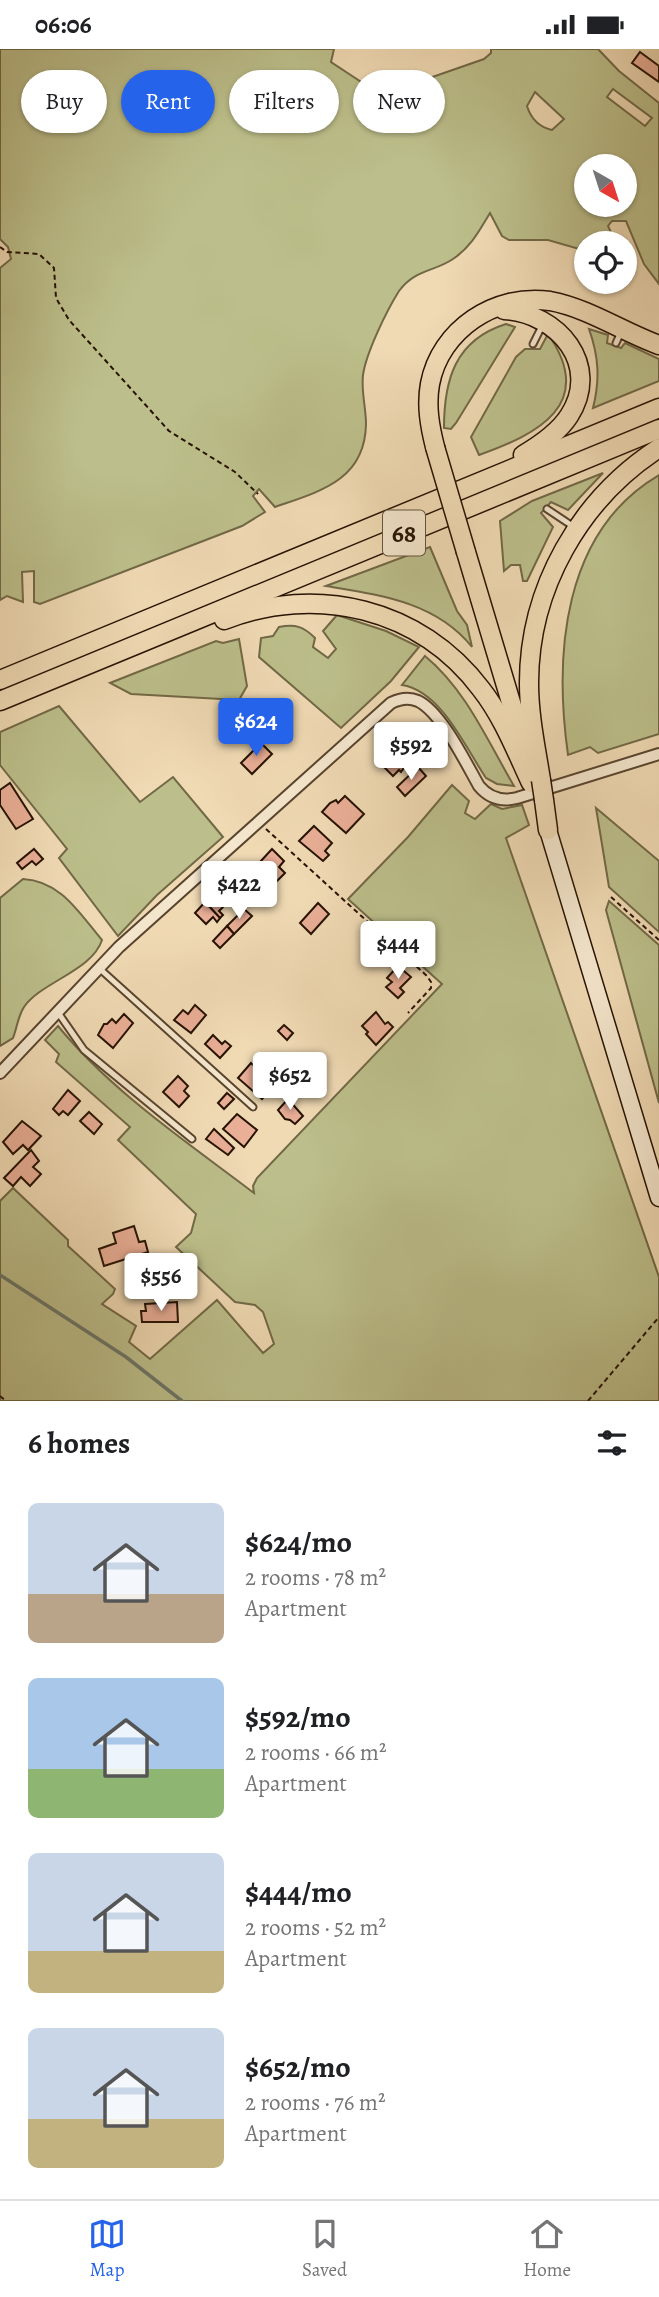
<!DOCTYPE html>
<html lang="en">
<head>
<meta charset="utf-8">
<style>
  body { margin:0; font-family:Alegreya,serif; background:#f2f2f2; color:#202124; height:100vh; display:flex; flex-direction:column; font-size:26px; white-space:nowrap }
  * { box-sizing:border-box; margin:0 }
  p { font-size:23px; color:#757577 }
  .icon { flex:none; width:38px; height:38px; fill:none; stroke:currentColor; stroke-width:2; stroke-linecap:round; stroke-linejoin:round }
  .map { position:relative; height:1352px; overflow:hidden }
  .sheet { display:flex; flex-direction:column; background:#fff; flex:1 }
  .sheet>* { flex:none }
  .hud { position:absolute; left:21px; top:21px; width:618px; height:63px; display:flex; gap:14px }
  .needle { width:46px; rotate:141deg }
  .fabs { position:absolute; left:574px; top:105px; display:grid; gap:14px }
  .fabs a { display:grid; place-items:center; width:63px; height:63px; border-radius:50%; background:#fff; box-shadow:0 2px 5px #0004; font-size:35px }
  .price { position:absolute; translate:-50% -60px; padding:0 16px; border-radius:7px; background:#fff; color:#222; font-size:23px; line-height:46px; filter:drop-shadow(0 2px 4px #0008) }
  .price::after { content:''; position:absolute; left:50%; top:42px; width:21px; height:16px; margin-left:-10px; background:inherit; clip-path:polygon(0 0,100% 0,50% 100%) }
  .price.on { background:#2563eb; color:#fff }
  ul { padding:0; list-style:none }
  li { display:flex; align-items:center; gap:21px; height:175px; padding:0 28px }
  li span { display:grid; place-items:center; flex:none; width:196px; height:140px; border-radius:10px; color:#555 }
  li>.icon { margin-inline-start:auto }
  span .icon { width:84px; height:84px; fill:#fffc; stroke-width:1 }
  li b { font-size:30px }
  h2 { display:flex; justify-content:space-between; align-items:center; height:84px; padding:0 28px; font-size:30px }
  .pill { padding:0 24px; border-radius:32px; background:#fff; box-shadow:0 2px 5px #0004; font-size:24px; line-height:63px }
  .pill.on { background:#2563eb; color:#fff }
  .status { display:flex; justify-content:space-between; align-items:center; height:49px; padding:0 35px; background:#fff; direction:ltr }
  .status svg { height:19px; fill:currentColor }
  .menu { display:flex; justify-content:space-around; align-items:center; height:98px; border-top:2px solid #e0e0e0; background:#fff; font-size:19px; color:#757577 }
  .menu a { display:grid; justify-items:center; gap:4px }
  .menu .on { color:#2563eb }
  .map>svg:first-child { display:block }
</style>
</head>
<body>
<div class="status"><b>06:06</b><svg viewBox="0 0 49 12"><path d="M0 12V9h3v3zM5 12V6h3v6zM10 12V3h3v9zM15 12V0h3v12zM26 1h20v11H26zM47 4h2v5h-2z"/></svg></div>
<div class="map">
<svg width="659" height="1352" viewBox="0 0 659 1352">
  <rect width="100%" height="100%" fill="#f0dab4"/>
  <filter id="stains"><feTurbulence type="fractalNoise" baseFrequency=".00286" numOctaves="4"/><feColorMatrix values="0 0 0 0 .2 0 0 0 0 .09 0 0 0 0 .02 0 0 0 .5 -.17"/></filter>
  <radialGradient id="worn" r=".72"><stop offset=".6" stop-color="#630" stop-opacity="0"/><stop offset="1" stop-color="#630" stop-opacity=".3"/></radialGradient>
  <!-- green -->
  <g fill="#bcbf8b" stroke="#716846" stroke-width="2" fill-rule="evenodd">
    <path d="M 0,0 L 334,0 L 331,13 L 381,46 L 484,10 L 491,4 L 491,0 L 598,0 L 619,22 L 659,54 L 659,235 L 644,215 L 626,172 L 612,172 L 608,177 L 616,194 L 586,194 L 586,202 L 548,191 L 509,191 L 502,187 L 490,164 C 479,182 471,198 453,210 C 434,223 415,220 399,242 C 387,261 366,304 363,326 C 361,342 366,359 366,375 C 365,431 321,442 275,458 L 259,440 L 253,447 L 265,463 L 242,477 L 40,555 L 34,553 L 34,522 L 22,523 L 23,553 L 7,547 L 0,551 L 0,219 L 11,210 L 8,198 L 0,190 ZM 613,40 L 652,69 L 645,77 L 607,48 ZM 535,43 L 564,70 L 552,81 C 539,78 531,70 527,57 ZM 625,117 L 625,156 L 586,156 L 586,117 Z"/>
    <path d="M 506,275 L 515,278 L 456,374 L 451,380 L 444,379 C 444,331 455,291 506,275 Z"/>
    <path d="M 589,280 L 608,286 L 607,294 L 621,299 L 625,294 L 659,310 L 659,332 L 593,359 C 600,331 599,308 589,280 Z"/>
    <path d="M 548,285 C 597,355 538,385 479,406 L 471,388 L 516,308 L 525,300 L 540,300 Z"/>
    <polygon points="603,424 568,461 551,453 541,464 553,478 527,532 523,532 520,516 511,516 504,522 500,472 532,452"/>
    <path d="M 659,426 L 659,685 L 598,704 L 590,698 L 568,706 C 554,606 562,483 659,426 Z"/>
    <path d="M 430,498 L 457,562 L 467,576 L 472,598 C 436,553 380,546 326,537 Z"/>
    <path d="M 337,566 L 386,582 L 419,598 L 391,632 L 341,679 L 259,608 L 261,589 L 273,587 L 279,578 C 295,575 303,577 315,589 L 313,598 L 328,609 L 336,600 L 323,582 Z"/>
    <polygon points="239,590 247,637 239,651 131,645 110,634 216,592 223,594"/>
    <path d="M 425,607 C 466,641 487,691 514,737 L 497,735 L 486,729 C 465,698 441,642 402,636 Z"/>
    <polygon points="59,657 140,753 173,728 223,788 157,846 118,887 59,809 67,800 0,716 0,683"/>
    <path d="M 452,736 L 469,752 L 465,764 L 475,770 L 491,755 L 502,760 L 522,756 L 529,776 L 506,789 L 659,1228 L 659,1352 L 0,1352 L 0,1152 L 13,1139 L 68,1191 L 68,1197 L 115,1240 L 113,1245 L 102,1255 L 136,1277 L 129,1293 L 150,1310 L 217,1251 L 263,1304 L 274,1295 L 263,1263 L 255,1256 L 235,1253 L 176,1198 L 191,1184 L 196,1165 L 118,1091 L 130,1078 L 56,1013 L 59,1005 L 45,991 L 58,977 C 112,1043 187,1093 254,1144 L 253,1137 L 257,1129 L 442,935 L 348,850 L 408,788 Z"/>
    <polygon points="596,759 659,812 659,883 609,838"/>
    <path d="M 23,830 C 61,832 79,864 102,891 C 92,922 41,933 24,958 C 18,967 17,979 13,989 L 0,997 L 0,849 Z"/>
    <polygon points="609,852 659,896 659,1054 606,861"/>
  </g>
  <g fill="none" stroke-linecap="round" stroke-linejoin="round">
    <!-- stream -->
    <polyline stroke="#6c7769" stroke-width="3.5" points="0,1226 126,1308 182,1352"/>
  </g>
  <!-- building -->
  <g fill="#eaaf97" stroke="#261201" stroke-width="2">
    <polygon points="640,3 659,17 659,33 632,14"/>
    <polygon points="261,694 272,705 252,725 241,714"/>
    <polygon points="398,698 410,710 401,723 399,721 393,727 381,715"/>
    <polygon points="418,718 426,727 405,747 397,738"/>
    <polygon points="10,734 33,770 16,780 0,756 0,741"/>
    <polygon points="345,747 364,765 346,784 322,763 330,754 336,751 338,754"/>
    <polygon points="314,777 332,794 325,802 329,806 323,812 299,792"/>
    <polygon points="34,800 43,810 36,816 32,812 22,820 17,814"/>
    <polygon points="272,800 284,812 279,818 285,824 276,833 260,818 263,816 260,813"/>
    <polygon points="214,844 226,855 219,862 223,866 220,869 205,853"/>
    <polygon points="205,853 220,869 217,873 213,868 206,875 195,864"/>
    <polygon points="318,854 329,865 311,885 300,874"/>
    <polygon points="244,860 252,867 234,885 227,877"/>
    <polygon points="227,877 234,885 220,899 213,892"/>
    <polygon points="398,917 411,928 400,939 404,943 398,949 386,938 392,933 387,929"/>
    <polygon points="195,956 206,966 191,984 174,971 183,961 188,965"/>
    <polygon points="376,963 385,975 388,973 393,978 376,996 366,985 368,983 362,977"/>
    <polygon points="124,965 133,974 113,999 98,986 104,975 107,975 112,970 116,974"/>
    <polygon points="284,976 293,984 287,991 278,982"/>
    <polygon points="213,986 222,995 225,992 231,997 220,1009 205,995"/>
    <polygon points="251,1014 259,1022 264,1017 278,1030 262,1050 238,1029"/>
    <polygon points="178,1027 188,1037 184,1042 189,1047 179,1058 163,1043"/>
    <polygon points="68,1041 80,1052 68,1066 63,1062 59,1066 53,1060"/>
    <polygon points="227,1044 234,1050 224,1060 218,1054"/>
    <polygon points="288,1050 303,1067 295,1075 290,1071 285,1070 278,1061"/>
    <polygon points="89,1063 102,1075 94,1085 80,1072"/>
    <polygon points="237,1065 257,1081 244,1098 223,1080"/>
    <polygon points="22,1072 41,1087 28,1101 23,1096 13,1105 3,1093"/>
    <polygon points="214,1080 234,1099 228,1106 206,1090"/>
    <polygon points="31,1101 39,1112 33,1118 41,1125 30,1137 21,1128 13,1137 4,1129"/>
    <polygon points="134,1177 139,1193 145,1192 148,1203 104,1217 99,1200 116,1194 113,1184"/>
    <polygon points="177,1253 178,1273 142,1273 141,1262 146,1262 145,1255"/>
  </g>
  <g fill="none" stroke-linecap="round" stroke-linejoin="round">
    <!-- service casing -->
    <g stroke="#58442e" stroke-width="9">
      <g id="service">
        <polyline points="616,294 621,283"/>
        <polyline points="533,295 542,277"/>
        <polyline points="547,460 574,478"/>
        <polyline points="100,920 253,1058"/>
        <polyline points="59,965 84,1001 192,1090"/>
      </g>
    </g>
    <!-- minor casing -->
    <g stroke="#58442e" stroke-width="14">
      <path id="minor" d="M 0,1024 L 119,898 L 391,654 C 399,650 409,648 418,652 C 441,663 466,714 479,737 C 489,749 501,753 517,749 L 659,705"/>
    </g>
    <!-- secondary casing -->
    <g stroke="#261201" stroke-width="19">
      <polyline id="secondary" points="548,781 659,1149"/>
    </g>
    <!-- trunk casing -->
    <g stroke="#261201" stroke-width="21">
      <g id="trunk">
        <path d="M 504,261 C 558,264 602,316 569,367 C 558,384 540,396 523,406"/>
        <path d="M 435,398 C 430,378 426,357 430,335 C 440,281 495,244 550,252 C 588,259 623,283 659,296"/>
        <polyline points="466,503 524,697"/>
        <path d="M 224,571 C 316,535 420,559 481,640 C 503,668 516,702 531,734"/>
        <polyline points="0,631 659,359"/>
        <polyline points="0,652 659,380"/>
        <path d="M 541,731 C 536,699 529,667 529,634 C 529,539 580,450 659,399"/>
        <polyline points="544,751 548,781"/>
      </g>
    </g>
    <!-- path -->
    <g stroke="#261201" stroke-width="2" stroke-dasharray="5 3.5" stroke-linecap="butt">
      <polyline points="0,198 7,203 39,205 54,219 56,249 69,271 169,382 235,423 258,445"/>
      <polyline points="266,780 427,927 431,933 431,939 408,964"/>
      <polyline points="611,848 659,891"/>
      <polyline points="0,1347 6,1352"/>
      <polyline points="588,1352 659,1268"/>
    </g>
    <!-- service -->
    <use href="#service" stroke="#f5e7ce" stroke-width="5"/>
    <!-- minor -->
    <use href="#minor" stroke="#f5e7ce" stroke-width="10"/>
    <!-- secondary -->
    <use href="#secondary" stroke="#f5e7ce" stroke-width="16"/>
    <!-- trunk -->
    <use href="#trunk" stroke="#f0dab4" stroke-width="18"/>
    <!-- trunk-bridge casing -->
    <g stroke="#261201" stroke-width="21" stroke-linecap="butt">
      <g id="trunk-bridge">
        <polyline points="435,398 466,503"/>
        <polyline points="541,731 544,751"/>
      </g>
    </g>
    <!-- trunk-bridge -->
    <use href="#trunk-bridge" stroke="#f0dab4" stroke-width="18"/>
  </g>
  <g text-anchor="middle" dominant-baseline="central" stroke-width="7" stroke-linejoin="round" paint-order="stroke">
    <!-- shield labels -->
    <rect fill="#f5e7ce" stroke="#64523e" stroke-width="2" x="383" y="461.5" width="42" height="45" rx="5"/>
    <g font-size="26" font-weight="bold" fill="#261201">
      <text x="404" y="484">68</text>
    </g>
  </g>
  <rect width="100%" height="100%" filter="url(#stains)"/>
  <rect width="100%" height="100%" fill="url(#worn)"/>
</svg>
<div class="fabs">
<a><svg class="needle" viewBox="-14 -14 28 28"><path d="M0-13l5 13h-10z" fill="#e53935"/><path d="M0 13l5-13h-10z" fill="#757577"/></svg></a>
<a><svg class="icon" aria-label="locate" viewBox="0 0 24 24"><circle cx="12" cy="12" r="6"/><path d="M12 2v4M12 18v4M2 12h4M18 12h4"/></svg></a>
</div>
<b class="price on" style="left:256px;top:709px">$624</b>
<b class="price" style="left:411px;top:733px">$592</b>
<b class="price" style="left:239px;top:872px">$422</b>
<b class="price" style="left:398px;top:932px">$444</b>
<b class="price" style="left:290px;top:1063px">$652</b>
<b class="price" style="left:161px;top:1264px">$556</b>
<div class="hud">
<a class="pill">Buy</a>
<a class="pill on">Rent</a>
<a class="pill">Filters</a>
<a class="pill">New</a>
</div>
</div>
<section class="sheet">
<h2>6 homes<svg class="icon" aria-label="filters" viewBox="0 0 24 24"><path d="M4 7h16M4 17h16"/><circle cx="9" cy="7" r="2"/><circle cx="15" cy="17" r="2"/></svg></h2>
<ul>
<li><span style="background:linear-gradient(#c9d6e8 65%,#b9a48a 0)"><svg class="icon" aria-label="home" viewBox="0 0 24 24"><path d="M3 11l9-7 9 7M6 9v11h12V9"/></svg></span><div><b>$624/mo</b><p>2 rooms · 78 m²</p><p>Apartment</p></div></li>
<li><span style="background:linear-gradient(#a9c7e8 65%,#8fb573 0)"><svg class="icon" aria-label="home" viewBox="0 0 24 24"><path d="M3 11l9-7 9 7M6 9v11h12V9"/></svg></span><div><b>$592/mo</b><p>2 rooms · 66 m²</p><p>Apartment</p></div></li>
<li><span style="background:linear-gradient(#c9d6e8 70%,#c2b280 0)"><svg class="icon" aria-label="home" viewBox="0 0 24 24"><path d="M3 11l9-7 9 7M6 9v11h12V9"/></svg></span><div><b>$444/mo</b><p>2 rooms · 52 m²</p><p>Apartment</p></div></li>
<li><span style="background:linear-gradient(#c9d6e8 65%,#c2b280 0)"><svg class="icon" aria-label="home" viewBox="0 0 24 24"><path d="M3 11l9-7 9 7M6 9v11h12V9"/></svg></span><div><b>$652/mo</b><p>2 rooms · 76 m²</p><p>Apartment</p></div></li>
</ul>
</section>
<nav class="menu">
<a class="on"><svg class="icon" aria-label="map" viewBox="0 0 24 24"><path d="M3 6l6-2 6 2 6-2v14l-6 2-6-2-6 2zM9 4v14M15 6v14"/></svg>Map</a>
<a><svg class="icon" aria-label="saved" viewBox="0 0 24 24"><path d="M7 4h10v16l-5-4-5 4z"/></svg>Saved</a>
<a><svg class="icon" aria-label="home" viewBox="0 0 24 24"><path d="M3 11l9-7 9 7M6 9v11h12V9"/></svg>Home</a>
</nav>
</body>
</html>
